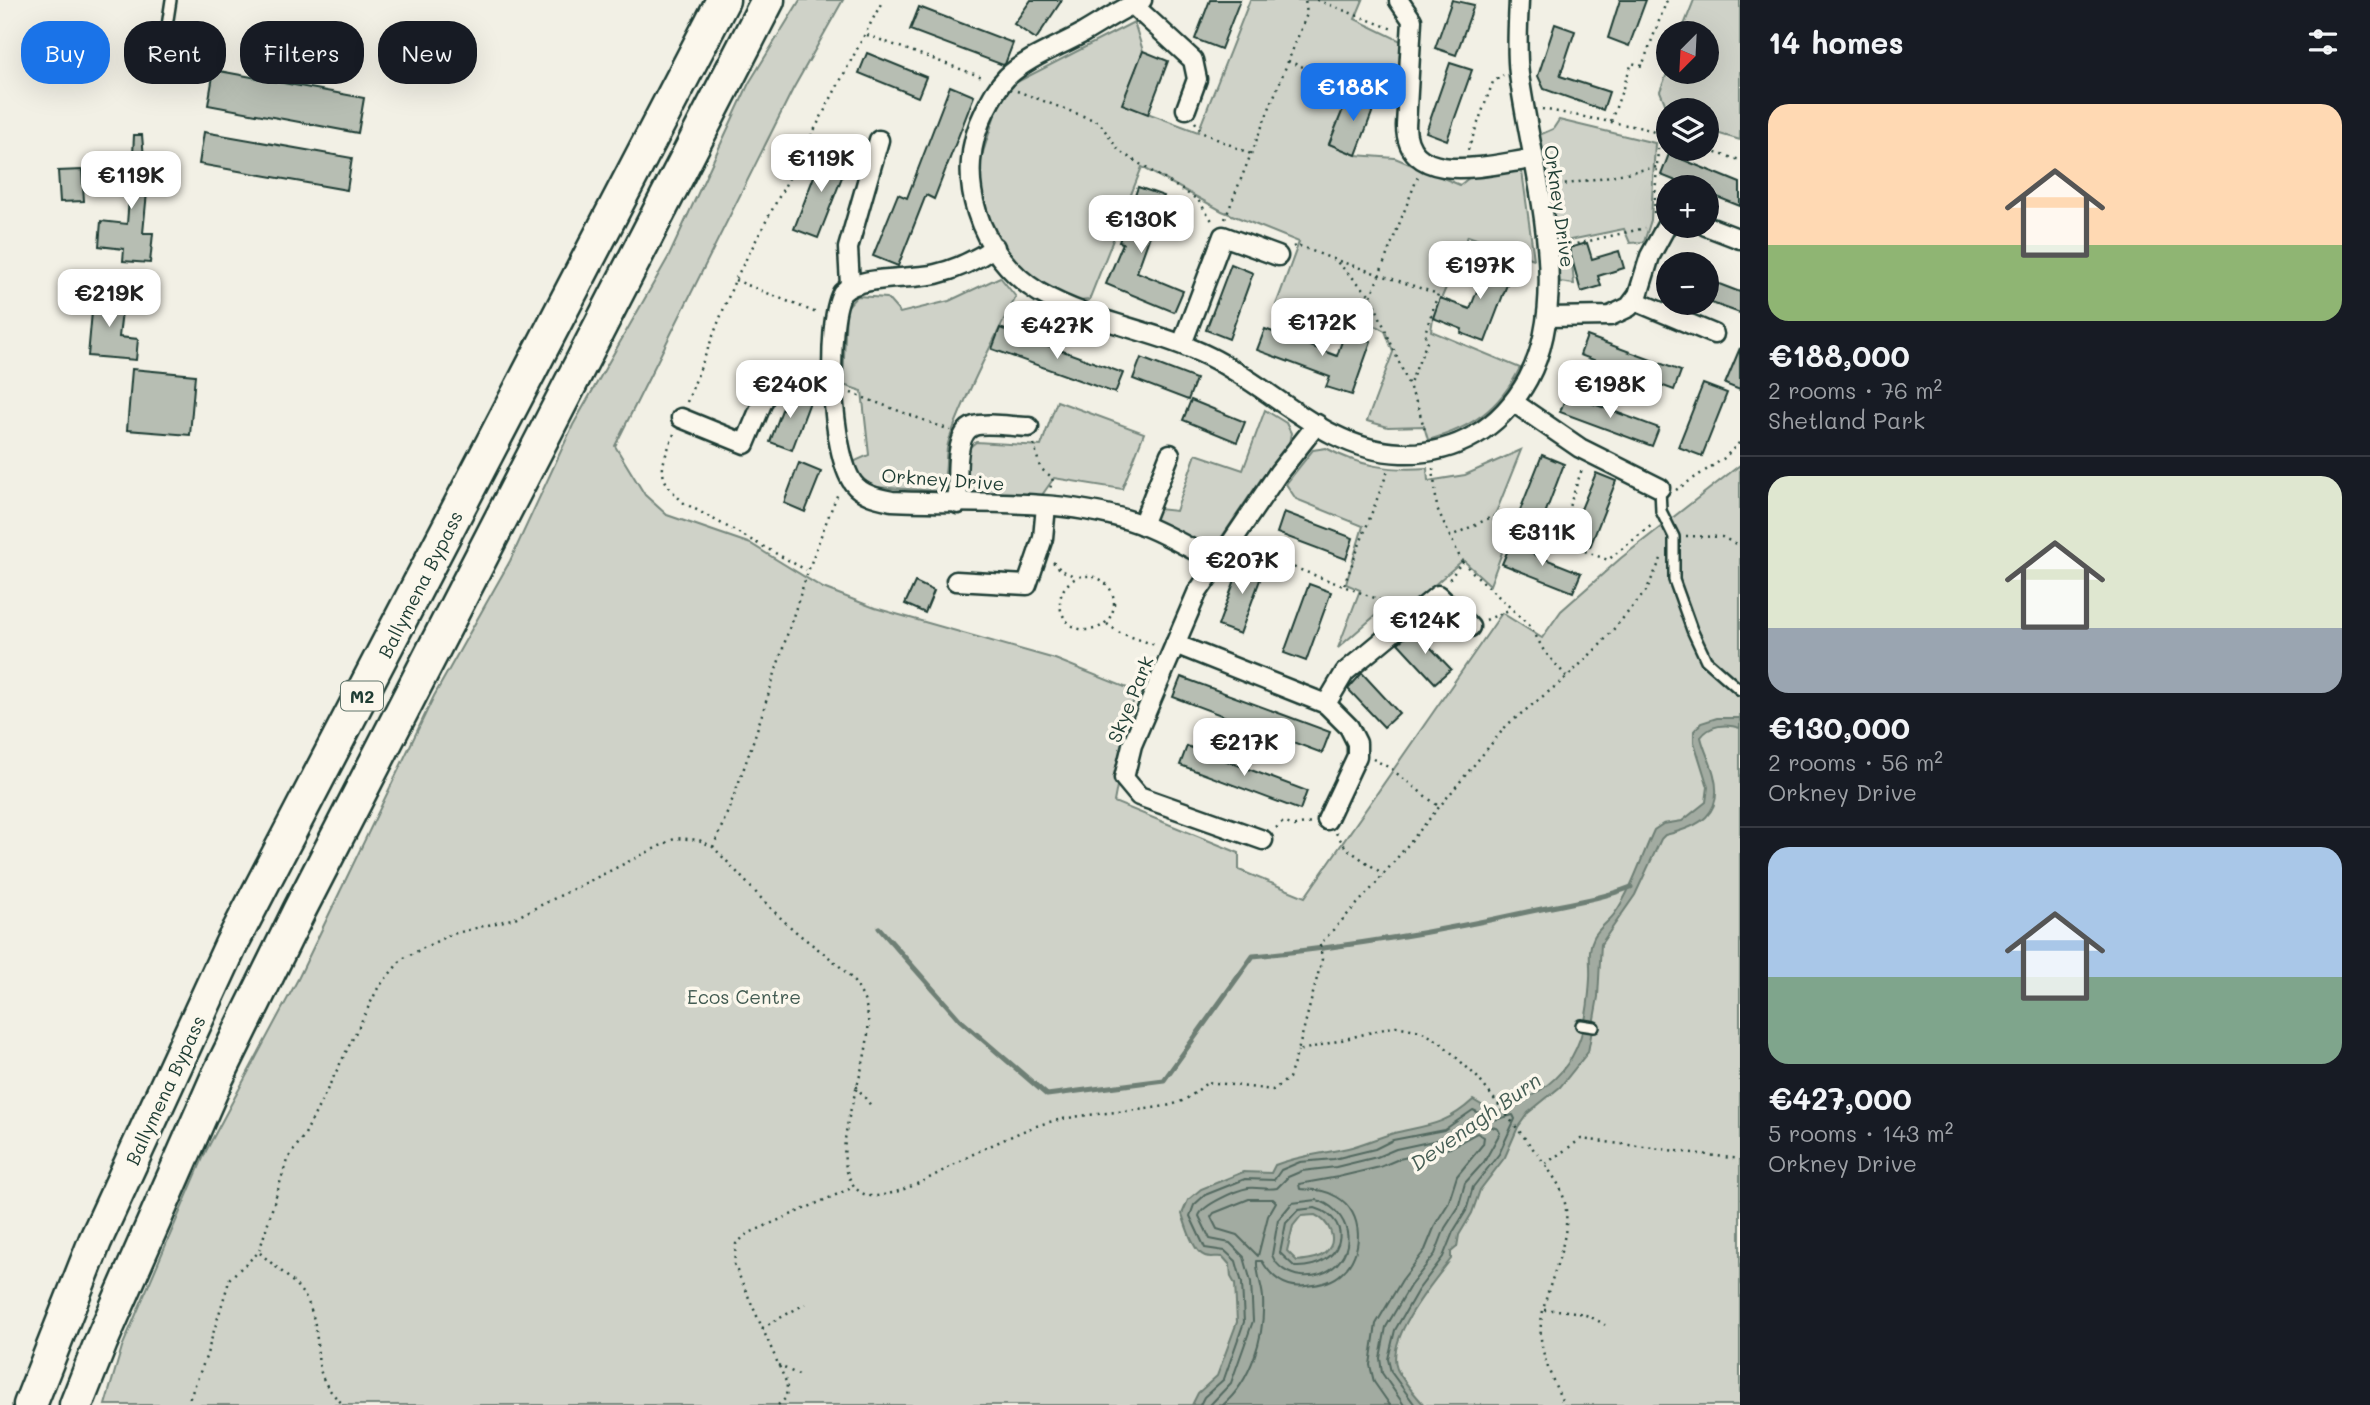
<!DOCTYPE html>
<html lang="en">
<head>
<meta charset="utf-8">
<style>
  body { margin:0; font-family:Mali,sans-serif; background:#242831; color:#f1f3f6; height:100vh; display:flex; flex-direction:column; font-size:26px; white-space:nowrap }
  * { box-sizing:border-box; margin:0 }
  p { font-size:23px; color:#9ea1a6 }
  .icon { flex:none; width:38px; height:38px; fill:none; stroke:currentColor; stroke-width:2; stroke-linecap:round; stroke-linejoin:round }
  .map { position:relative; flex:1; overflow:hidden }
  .panel { display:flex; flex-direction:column; background:#171b24; width:630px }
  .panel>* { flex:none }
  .hud { position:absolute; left:21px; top:21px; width:665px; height:63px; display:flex; gap:14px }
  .needle { width:46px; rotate:204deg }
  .buttons { position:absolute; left:1656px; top:21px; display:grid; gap:14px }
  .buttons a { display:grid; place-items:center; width:63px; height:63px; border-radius:50%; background:#171b24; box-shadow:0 7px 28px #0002; font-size:35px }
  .price { position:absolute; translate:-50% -60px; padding:0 16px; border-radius:14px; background:#fff; color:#222; font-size:23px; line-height:46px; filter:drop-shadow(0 2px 4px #0008) }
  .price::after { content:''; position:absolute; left:50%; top:42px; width:21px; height:16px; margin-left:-10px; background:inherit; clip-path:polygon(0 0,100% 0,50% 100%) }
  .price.active { background:#1a73e8; color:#fff }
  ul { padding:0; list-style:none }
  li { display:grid; align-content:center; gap:14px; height:371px; padding:0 28px }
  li+li { border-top:2px solid #363941 }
  li span { display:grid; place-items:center; height:217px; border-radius:21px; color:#555 }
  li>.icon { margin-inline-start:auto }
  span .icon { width:126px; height:126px; fill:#fffc; stroke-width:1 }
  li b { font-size:30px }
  h2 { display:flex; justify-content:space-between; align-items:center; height:84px; padding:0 28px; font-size:30px }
  .pill { padding:0 24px; border-radius:28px; background:#171b24; box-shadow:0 7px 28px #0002; font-size:24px; line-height:63px }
  .pill.active { background:#1a73e8; color:#fff }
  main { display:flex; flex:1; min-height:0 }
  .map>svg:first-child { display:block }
</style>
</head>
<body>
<main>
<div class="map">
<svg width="1740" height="1405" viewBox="0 0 1740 1405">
  <rect width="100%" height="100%" fill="#f2f0e5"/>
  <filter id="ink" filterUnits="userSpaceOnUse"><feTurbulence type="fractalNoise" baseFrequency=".0143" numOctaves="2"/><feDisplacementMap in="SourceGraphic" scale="14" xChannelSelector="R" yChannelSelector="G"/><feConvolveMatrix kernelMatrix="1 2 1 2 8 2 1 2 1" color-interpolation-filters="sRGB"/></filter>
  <g filter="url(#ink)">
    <!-- green -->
    <g fill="#cfd2c8" stroke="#77887e" stroke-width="2">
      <polygon points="800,0 843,0 793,89 615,446 645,495 667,515 751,544 823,588 875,608 1055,659 1135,691 1114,802 1239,853 1239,870 1305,897 1502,613 1542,638 1561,611 1621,558 1740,465 1740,1405 105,1405 122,1347 206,1151 298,979 434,696 510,561 573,425 669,256 749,83"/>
      <path d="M 1250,0 L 1363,0 L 1355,19 L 1401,41 L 1396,98 L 1376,102 L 1350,92 L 1329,144 L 1356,155 L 1395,158 L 1460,185 L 1475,173 L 1522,171 L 1534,259 L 1468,236 L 1433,318 L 1431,331 L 1520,368 C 1499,409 1472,428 1428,440 L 1424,426 L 1388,427 L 1367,421 L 1393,352 L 1385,331 L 1345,309 L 1337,328 L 1276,305 L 1299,242 L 1222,211 L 1142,167 L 1089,300 L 1072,302 L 1043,287 L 1021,268 L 999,244 L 985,217 L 979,192 L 978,168 L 998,105 L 1013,84 L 1134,22 L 1143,51 L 1123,104 L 1198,132 Z"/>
      <polygon points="1694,0 1740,0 1740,140 1706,130 1706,110 1668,111 1660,91 1668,71 1706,72 1706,33 1681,33"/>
      <polygon points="1559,120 1655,143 1651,220 1644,242 1630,243 1624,229 1570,240 1574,284 1560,282 1537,136 1553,129"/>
      <path d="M 1000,277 L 1016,297 C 991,344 967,391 949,440 C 942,461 952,470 936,491 L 874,487 L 858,477 L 853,462 L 869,455 L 862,391 L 843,385 L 846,308 L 857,296 L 887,298 L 900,313 L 949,301 Z"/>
      <polygon points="1057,401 1144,433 1122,489 1054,478 1042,495 970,493 964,486 965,451 976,442 1041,446"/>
      <polygon points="1265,410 1286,423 1291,433 1289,444 1261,479 1217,544 1204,547 1156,520 1154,515 1158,509 1176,511 1196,454 1243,470"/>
      <path d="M 1326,448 C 1359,466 1390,471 1427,468 L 1428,481 L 1465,475 L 1521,450 L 1493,520 L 1511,528 L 1490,585 L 1463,560 L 1408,608 L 1392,601 L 1338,648 L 1360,590 L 1346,584 L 1363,526 L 1296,499 L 1286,484 L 1313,450 Z"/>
    </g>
    <!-- water -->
    <path fill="#a2aba1" stroke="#6e7f75" stroke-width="2" fill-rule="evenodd" d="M 1717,718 L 1740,718 L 1740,728 C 1726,723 1710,725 1701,737 C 1704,751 1711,762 1714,775 C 1724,815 1699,827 1665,835 L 1661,839 L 1635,895 L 1601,944 L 1598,997 L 1588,1052 L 1560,1087 L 1528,1113 L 1518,1127 L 1505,1157 L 1480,1190 L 1472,1213 L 1459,1235 L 1457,1247 L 1451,1252 L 1451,1259 C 1433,1282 1385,1339 1397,1369 C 1403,1382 1415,1394 1424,1405 L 1192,1405 L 1198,1393 L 1217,1376 L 1237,1322 L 1235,1284 L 1231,1277 L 1230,1265 L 1223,1257 C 1217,1256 1210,1258 1205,1256 C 1193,1252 1186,1225 1182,1214 L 1188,1200 L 1201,1189 L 1243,1172 L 1271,1173 L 1275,1165 C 1300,1155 1322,1154 1348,1148 C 1364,1144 1379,1137 1394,1133 C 1428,1125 1446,1125 1473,1100 L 1495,1113 C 1565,1086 1586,1054 1590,979 C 1591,964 1587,950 1594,937 C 1599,927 1609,922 1615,913 C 1632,889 1642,856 1654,830 L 1663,824 L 1682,821 L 1706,802 L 1708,787 L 1694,742 L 1694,731 L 1701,723 ZM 1315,1215 C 1328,1221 1340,1240 1325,1253 C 1318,1259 1306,1260 1297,1261 L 1287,1251 L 1293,1226 L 1301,1216 Z"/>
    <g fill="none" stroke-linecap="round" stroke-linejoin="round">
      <!-- shore -->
      <g stroke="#536960" stroke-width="2">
        <polygon points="1249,1199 1273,1199 1276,1202 1268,1216 1258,1256 1237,1235 1217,1229 1211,1217 1214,1213"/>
        <path d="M 1317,1200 C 1344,1208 1359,1241 1337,1264 C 1318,1283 1282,1280 1272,1255 L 1278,1220 L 1292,1203 Z"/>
        <path d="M 1315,1208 C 1357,1221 1342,1269 1295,1267 L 1280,1253 L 1286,1223 L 1298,1210 Z"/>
        <polyline points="1200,1405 1204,1397 1224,1379 1244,1322 1242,1283 1236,1261 1225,1251 1205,1248 1190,1216 1194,1205 1205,1195 1245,1179 1274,1180 1281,1170 1300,1162 1334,1159 1375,1149 1393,1140 1444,1130 1473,1110 1494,1120 1513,1115 1515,1119 1499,1154 1473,1187 1466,1211 1453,1232 1443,1257 1418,1290 1395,1330 1388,1359 1391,1372 1415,1405"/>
        <path d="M 1210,1405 L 1231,1383 L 1253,1321 L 1251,1282 L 1244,1257 L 1230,1243 L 1210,1239 L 1199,1216 C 1202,1205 1237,1190 1248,1188 C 1258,1187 1267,1190 1277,1188 L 1288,1177 L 1302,1171 L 1336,1167 L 1377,1157 L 1396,1149 L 1447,1138 L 1476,1121 L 1498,1129 L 1500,1133 L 1484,1162 L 1465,1183 L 1458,1208 L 1445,1228 L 1435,1254 L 1410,1286 L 1386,1327 L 1380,1358 L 1382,1373 L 1404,1405"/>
        <path d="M 1223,1405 C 1251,1381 1265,1336 1263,1299 C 1263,1287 1256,1273 1257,1261 L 1262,1261 C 1272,1278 1286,1289 1306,1286 C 1318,1285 1333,1282 1342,1273 C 1364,1254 1364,1212 1337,1197 C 1325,1189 1314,1190 1300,1189 L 1299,1184 L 1338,1177 L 1380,1167 L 1399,1159 L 1450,1148 L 1477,1133 L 1484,1137 L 1483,1144 L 1457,1176 L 1448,1204 L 1436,1223 L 1425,1250 L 1402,1280 L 1376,1324 L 1370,1365 L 1374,1382 L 1390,1405"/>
      </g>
      <!-- stream -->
      <path stroke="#6e7f75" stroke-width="5" d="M 879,928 L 960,1020 L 1047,1095 L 1164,1080 L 1253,956 C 1346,947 1437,932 1527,912 C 1562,904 1598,900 1631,887"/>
    </g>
    <!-- building -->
    <g fill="#b7beb3" stroke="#1f3d34" stroke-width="2">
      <polygon points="1031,0 1062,0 1036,39 1014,24"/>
      <polygon points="1210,0 1240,0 1221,49 1195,39"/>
      <polygon points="1452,0 1474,5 1456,55 1435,48"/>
      <polygon points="1620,0 1646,0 1629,46 1608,38"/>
      <polygon points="919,7 1013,43 1005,64 1003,65 910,30"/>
      <polygon points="1555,24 1575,31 1560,76 1609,92 1603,110 1544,89 1538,76"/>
      <polygon points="1143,51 1168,61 1148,114 1122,104"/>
      <polygon points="867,53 926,77 918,97 859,73"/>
      <polygon points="1450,63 1472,70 1447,140 1426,132"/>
      <polygon points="214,70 364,98 358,133 208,105"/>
      <polygon points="950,86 974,96 934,199 926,195 898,266 873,256 898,194 907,198"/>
      <polygon points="1350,92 1376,102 1356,155 1329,144"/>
      <polygon points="204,132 352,158 347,190 199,164"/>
      <polygon points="134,135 142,135 147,192 143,233 153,233 150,263 123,261 124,249 99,246 101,221 127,224 131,171 113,172 112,156 133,155"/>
      <polygon points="824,150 849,159 818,238 794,229"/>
      <polygon points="1669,154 1740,183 1740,206 1707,193 1709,187 1691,187 1661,175"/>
      <polygon points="82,170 84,201 60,202 58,171"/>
      <polygon points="1138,187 1164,196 1137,272 1183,291 1174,312 1106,284 1123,243 1119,242"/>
      <polygon points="1587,243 1592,259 1619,251 1624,268 1598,276 1601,286 1581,292 1569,248"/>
      <polygon points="1492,252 1516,261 1485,342 1461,333 1462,329 1433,318 1440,298 1470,309"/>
      <polygon points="1231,264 1253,273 1229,339 1206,330"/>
      <polygon points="1706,279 1740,292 1740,313 1706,301"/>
      <polygon points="94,290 124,294 119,337 138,339 136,360 88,356"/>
      <polygon points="1000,328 1123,373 1115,393 992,349"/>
      <polygon points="1265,329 1337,356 1345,332 1371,341 1352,395 1326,387 1330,377 1257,350"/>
      <polygon points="1587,336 1681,371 1674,390 1580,355"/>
      <polygon points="1740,348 1740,390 1725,384"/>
      <polygon points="1141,358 1196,379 1188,400 1133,379"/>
      <polygon points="132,369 195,375 190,435 127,430"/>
      <polygon points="1703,384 1727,393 1702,456 1678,447"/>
      <polygon points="789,391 811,399 792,450 770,442"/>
      <polygon points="1567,394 1659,428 1652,446 1560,412"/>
      <polygon points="1191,400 1245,422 1237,442 1183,420"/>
      <polygon points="1542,455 1564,464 1540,527 1517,518"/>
      <polygon points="799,463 821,472 805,512 784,503"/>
      <polygon points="1596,473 1616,481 1590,547 1569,538"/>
      <polygon points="1284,512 1353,538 1346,559 1277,533"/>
      <polygon points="1510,545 1581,573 1573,592 1502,564"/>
      <polygon points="1243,558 1265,566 1240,634 1218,626"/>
      <polygon points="915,582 934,591 925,613 905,604"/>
      <polygon points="1309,584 1331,592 1306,661 1284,653"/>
      <polygon points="1414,630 1451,669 1435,683 1398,643"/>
      <polygon points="1362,673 1399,713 1384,727 1348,689"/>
      <polygon points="1181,677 1330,732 1322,753 1173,697"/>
      <polygon points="1187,746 1307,791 1300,810 1180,765"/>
    </g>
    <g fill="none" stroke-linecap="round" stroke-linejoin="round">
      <!-- service casing -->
      <g stroke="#1f3d34" stroke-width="14">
        <g id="service">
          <polyline points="165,39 171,0"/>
          <polyline points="1660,488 1661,511 1674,537 1674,580 1692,630 1706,660 1740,690"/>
          <polyline points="1581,1025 1594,1027"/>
        </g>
      </g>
      <!-- minor casing -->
      <g stroke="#1f3d34" stroke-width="23">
        <g id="minor">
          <path d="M 1142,0 C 1121,9 1102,22 1083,33 C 1058,47 1028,57 1007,77 C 997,87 991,99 985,111 C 952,176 978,255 1040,293 C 1092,323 1156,330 1210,357 C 1273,388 1327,451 1401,453 C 1456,455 1501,428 1528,379 C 1574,293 1531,166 1519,74 C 1516,50 1518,25 1519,0"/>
          <path d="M 1399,1 L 1412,20 L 1406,126 C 1407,189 1493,164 1532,159"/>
          <polyline points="1132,4 1193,60 1197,79 1186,109"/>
          <polyline points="1706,226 1740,239"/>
          <path d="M 995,247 C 976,260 957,269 936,274 C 911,280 858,275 842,293 C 825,326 831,453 853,483 C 862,495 878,498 892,501 C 973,505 1063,496 1140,524 C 1167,534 1192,550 1217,562"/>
          <polyline points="850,285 848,248 879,140"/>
          <polyline points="1635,301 1714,334"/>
          <polyline points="1547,317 1610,316 1629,307 1638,295 1650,256 1668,223"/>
          <polyline points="1182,344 1223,236 1278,256"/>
          <polyline points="1513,402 1580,448 1660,488"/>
          <polyline points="681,418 745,444 771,382 787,379 831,381"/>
          <path d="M 958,504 C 958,486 952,433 974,426 C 986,422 1015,427 1029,427"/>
          <polyline points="1142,525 1170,454"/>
          <polyline points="956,581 1027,585 1043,538 1046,506"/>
          <polyline points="1175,644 1326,704 1349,727 1357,743 1357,756 1327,820"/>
          <polyline points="1326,704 1345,672 1438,595 1470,627"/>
          <polyline points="1263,840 1139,796 1124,778 1132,745 1197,593 1279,472 1317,424"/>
        </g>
      </g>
      <!-- motorway casing -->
      <g stroke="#1f3d34" stroke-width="37">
        <g id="motorway">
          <polyline points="30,1405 95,1241 231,945 723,0"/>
          <polyline points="76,1405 101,1342 217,1078 299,911 768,0"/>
        </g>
      </g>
      <!-- path -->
      <g stroke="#1f3d34" stroke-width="2.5" stroke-dasharray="2 5" stroke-linecap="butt">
        <polyline points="1317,0 1395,30"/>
        <polyline points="867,35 985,78"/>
        <polyline points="1288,61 1389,101"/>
        <polyline points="1017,91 1099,122 1119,151 1198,200 1213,222"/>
        <polyline points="1542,109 1643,128 1668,137"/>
        <polyline points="1611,121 1632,63 1642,66 1667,0"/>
        <polyline points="1195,122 1203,133 1251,154"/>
        <polyline points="1702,149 1740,160"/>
        <polyline points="1468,150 1493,82 1503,75"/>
        <polyline points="1558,186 1657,167"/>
        <polyline points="1654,213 1659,133"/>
        <polyline points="1225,219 1307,14 1305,0"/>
        <polyline points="1293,247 1297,245 1335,260 1371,296 1418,407 1426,434"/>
        <polyline points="1563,247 1645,228"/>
        <polyline points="1339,261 1438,294 1425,333 1427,342 1409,386"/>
        <polyline points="735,280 819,314"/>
        <polyline points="1371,296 1418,176"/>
        <polyline points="851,393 950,430"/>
        <polyline points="687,402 735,280 883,0"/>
        <path d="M 674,434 C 660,469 655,476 684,503 L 806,570"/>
        <polyline points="1034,444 1040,468 1053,478 1050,489"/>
        <polyline points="1433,468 1437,508 1462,562 1448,581"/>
        <polyline points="1676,490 1723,459 1740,442"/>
        <polyline points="1686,536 1722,537 1740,546"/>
        <polyline points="1449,537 1494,516 1608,560 1652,525"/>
        <polyline points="1558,539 1582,469"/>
        <polyline points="1248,550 1396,606"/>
        <polyline points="1661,559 1646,591 1601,644 1567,677 1507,725 1373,887 1320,944 1322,959 1298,1051 1396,1026 1421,1031 1440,1042 1477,1077 1545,1164 1581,1139 1740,1159"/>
        <polyline points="1053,562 1061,570 1076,577"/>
        <polyline points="1462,562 1531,627 1544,651 1567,677"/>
        <circle cx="1087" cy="603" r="27"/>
        <polyline points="1344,585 1389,468"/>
        <polyline points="1486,620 1511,609"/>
        <polyline points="1107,624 1120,633 1158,646"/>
        <polyline points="1373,759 1390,768 1438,806"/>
        <polyline points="1276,828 1283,822 1294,826 1312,823"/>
        <polyline points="1336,833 1346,848 1383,874"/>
        <path d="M 713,847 C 764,731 789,607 839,491"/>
        <polyline points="856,1086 872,1107"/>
        <path d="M 1546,1165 C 1551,1174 1559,1183 1562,1193 C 1578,1234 1545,1283 1541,1323 C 1538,1352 1553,1380 1564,1405"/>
        <path d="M 260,1253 C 277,1269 304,1286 311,1310 C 325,1350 306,1372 344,1405"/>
        <path d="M 1544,1310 C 1568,1310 1584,1311 1605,1325"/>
        <polyline points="762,1328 805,1304"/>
        <polyline points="778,1365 801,1376"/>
        <path d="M 187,1405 L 206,1357 L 230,1278 L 259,1252 L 287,1160 L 305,1134 L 378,988 L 402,959 L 449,935 L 515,918 L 676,838 L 699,840 L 713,847 C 740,874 765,905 794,930 C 820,953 850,966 864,1000 C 885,1053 821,1139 854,1186 C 859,1193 868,1197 877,1196 C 917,1191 955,1161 992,1145 C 1010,1137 1028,1128 1046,1123 C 1078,1114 1114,1113 1146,1109 C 1158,1107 1172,1106 1182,1101 C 1191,1097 1200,1088 1208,1082 L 1273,1090 L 1289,1078 L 1298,1051"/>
        <polyline points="778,1405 786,1398 787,1384 734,1264 736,1244 747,1234 854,1187"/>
      </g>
      <!-- service -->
      <use href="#service" stroke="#fbf7ec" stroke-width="9"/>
      <!-- minor -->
      <use href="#minor" stroke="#fbf7ec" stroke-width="18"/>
      <!-- motorway -->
      <use href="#motorway" stroke="#fbf7ec" stroke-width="32"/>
    </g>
  </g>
  <g text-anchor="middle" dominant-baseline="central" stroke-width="7" stroke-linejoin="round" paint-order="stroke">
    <!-- shield labels -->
    <rect fill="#fbf7ec" stroke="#61756b" stroke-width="2" x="341" y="681.5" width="42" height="29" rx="5"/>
    <g font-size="18" font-weight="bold" fill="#1f3d34">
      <text x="362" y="696">M2</text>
    </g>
    <!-- street labels -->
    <g font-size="19" fill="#1f3d34" stroke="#fbf7ec">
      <text transform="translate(1560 206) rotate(82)">Orkney Drive</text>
      <text transform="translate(943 479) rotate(4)">Orkney Drive</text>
      <text transform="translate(420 584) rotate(-63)">Ballymena Bypass</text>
      <text transform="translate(1130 699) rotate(-68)">Skye Park</text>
      <text transform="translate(165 1090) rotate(-65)">Ballymena Bypass</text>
    </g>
    <!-- park labels -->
    <g font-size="19" fill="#425b52" stroke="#fbf7ec">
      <text x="744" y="996">Ecos Centre</text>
    </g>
    <!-- water labels -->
    <g font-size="21" font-style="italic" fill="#465e55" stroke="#fbf7ec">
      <text transform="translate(1475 1121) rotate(-35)">Devenagh Burn</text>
    </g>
  </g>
</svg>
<div class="buttons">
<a><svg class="needle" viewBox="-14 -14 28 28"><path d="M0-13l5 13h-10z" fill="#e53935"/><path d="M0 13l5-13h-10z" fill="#9ea1a6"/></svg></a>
<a><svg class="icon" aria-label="layers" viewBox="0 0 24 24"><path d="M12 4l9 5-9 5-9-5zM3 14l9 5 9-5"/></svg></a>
<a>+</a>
<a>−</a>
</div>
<b class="price active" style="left:1353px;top:123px">€188K</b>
<b class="price" style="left:821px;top:194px">€119K</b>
<b class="price" style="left:131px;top:211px">€119K</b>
<b class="price" style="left:1141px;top:255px">€130K</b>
<b class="price" style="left:1480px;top:301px">€197K</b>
<b class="price" style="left:109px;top:329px">€219K</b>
<b class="price" style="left:1322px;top:358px">€172K</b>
<b class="price" style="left:1057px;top:361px">€427K</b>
<b class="price" style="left:790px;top:420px">€240K</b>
<b class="price" style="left:1610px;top:420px">€198K</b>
<b class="price" style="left:1542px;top:568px">€311K</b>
<b class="price" style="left:1242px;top:596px">€207K</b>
<b class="price" style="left:1425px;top:656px">€124K</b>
<b class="price" style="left:1244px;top:778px">€217K</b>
<div class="hud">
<a class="pill active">Buy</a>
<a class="pill">Rent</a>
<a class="pill">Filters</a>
<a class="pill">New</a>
</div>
</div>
<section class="panel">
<h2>14 homes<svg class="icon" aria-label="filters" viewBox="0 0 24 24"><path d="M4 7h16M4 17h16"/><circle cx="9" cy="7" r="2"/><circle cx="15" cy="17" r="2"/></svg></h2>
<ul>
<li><span style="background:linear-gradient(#ffd9b3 65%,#8fb573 0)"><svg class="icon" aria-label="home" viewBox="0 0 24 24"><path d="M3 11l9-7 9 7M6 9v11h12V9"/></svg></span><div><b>€188,000</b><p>2 rooms · 76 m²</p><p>Shetland Park</p></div></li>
<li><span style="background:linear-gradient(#dfe7d0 70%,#9aa5b1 0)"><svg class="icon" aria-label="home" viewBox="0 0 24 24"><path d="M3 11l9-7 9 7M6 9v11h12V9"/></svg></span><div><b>€130,000</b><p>2 rooms · 56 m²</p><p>Orkney Drive</p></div></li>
<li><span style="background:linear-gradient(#a9c7e8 60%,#7fa58c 0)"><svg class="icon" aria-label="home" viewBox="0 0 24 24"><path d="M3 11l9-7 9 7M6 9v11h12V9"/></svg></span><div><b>€427,000</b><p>5 rooms · 143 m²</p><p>Orkney Drive</p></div></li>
</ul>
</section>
</main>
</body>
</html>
